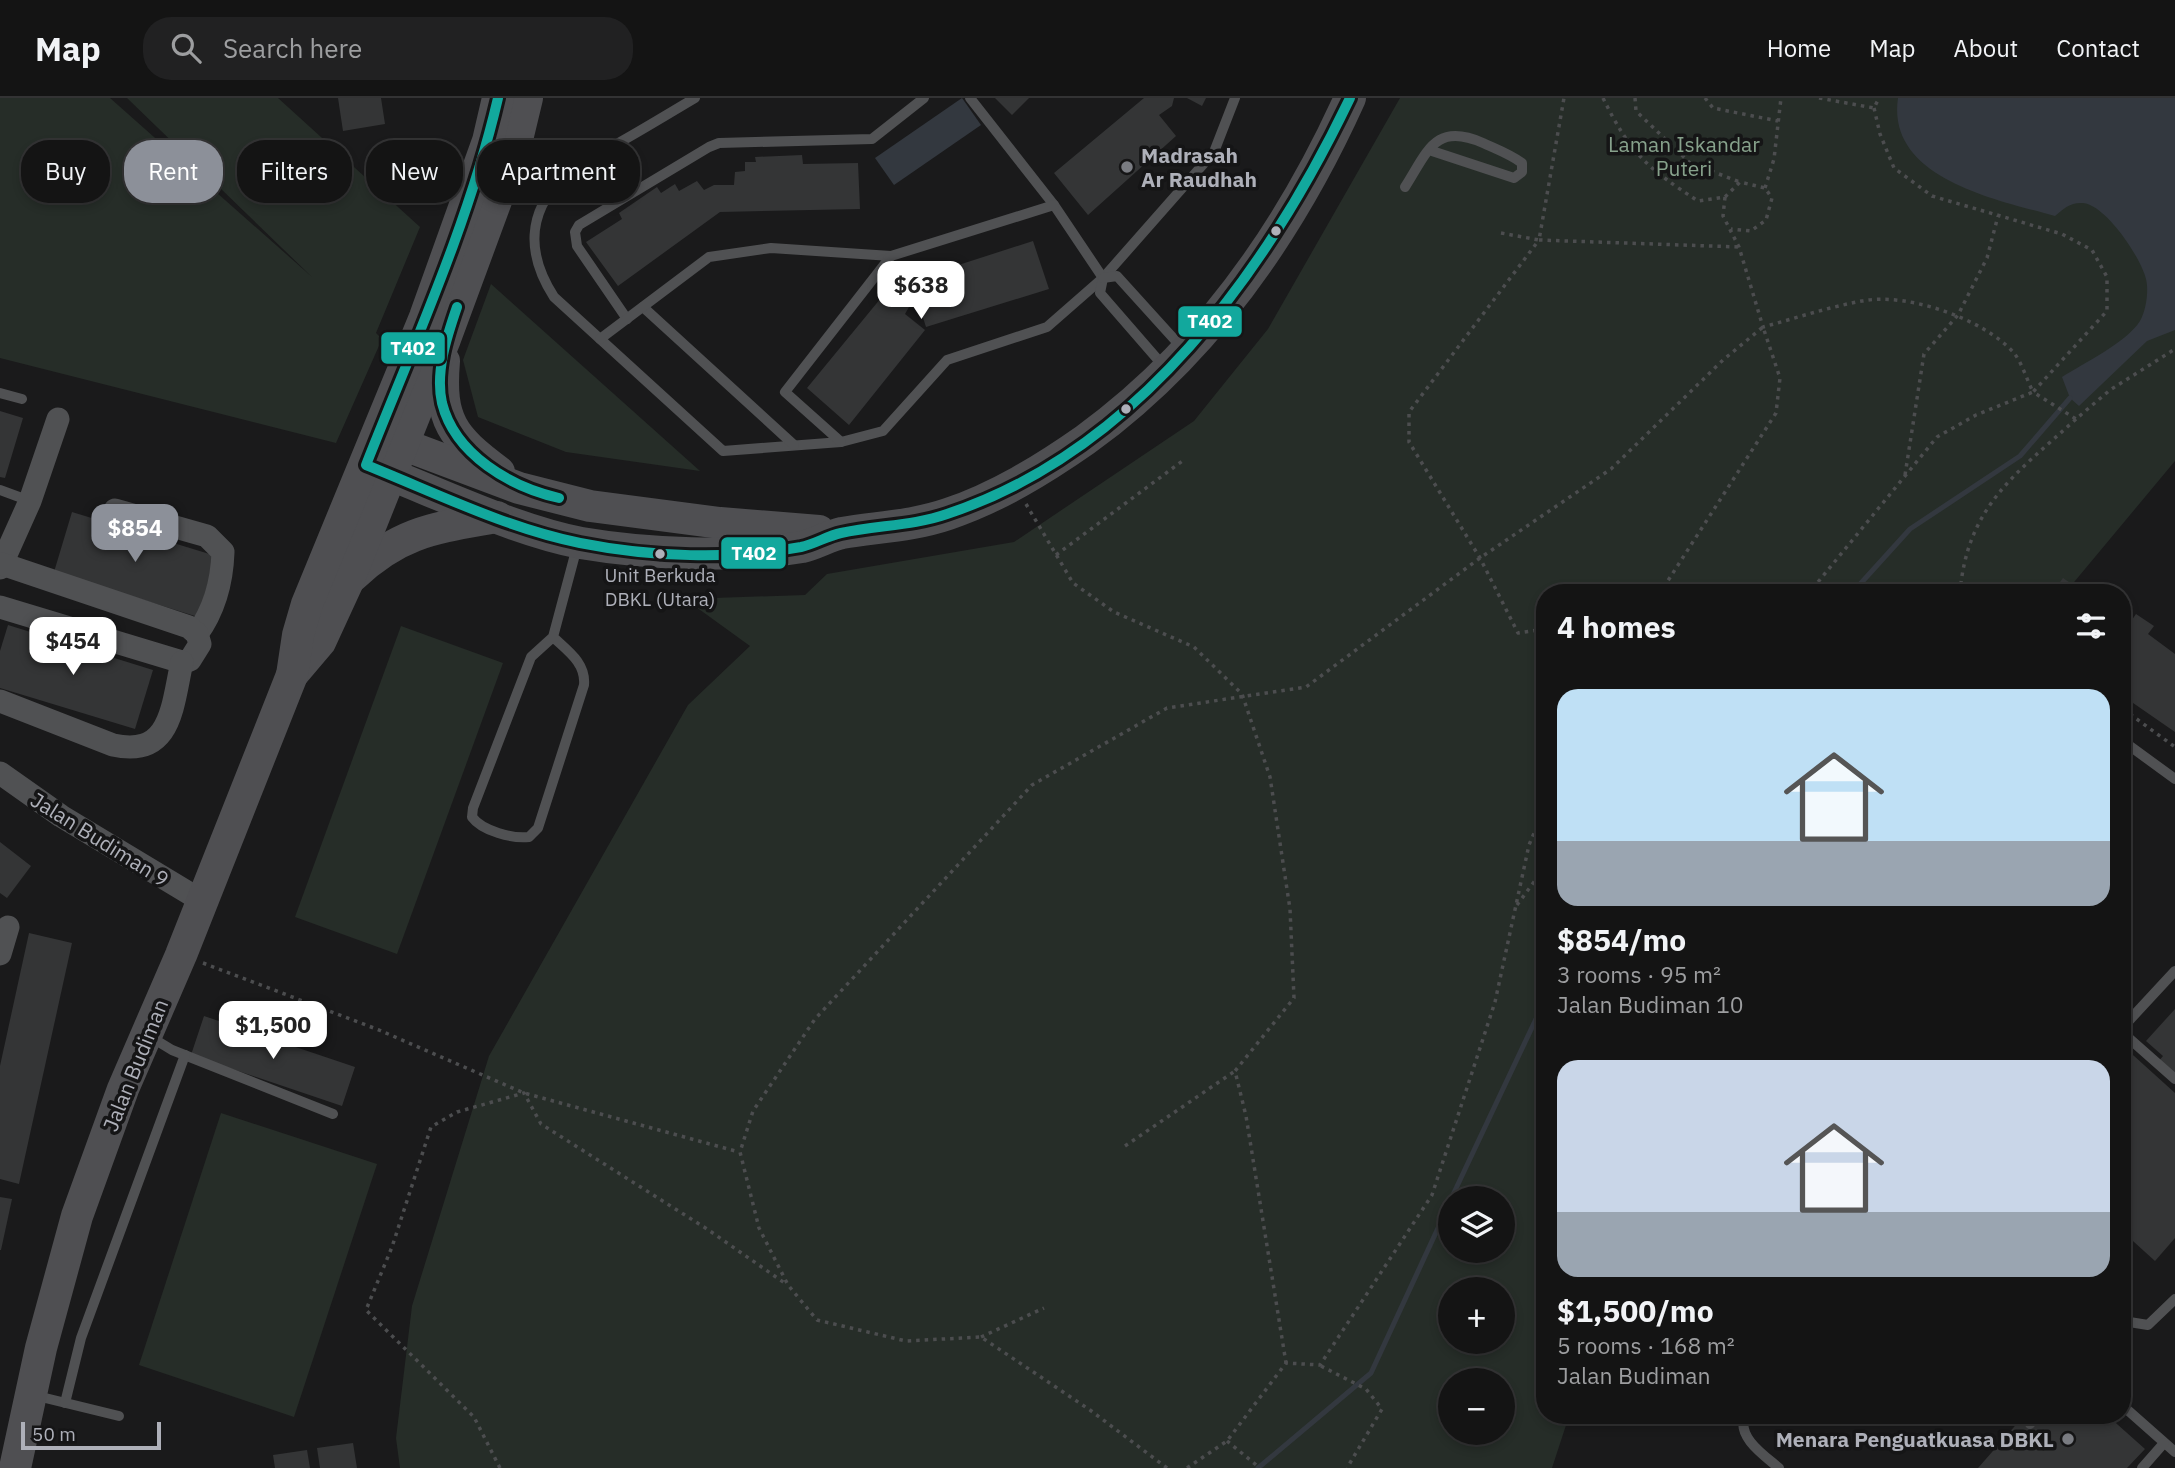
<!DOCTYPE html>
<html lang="en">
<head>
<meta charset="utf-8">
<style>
  body { margin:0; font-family:"IBM Plex Sans",sans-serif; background:#212122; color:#f1f3f6; height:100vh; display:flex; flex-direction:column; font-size:26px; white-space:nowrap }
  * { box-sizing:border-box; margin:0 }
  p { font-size:23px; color:#9d9ea0 }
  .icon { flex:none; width:38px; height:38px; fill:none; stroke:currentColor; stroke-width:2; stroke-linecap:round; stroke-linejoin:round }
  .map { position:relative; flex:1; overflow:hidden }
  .side { position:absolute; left:1536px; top:486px; width:595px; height:840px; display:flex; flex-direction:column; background:#141414; border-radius:28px; box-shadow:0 4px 10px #0003,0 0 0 2px #333334 }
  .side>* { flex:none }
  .hud { position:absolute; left:21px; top:42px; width:665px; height:63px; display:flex; gap:14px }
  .tools { position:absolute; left:1438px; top:1088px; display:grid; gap:14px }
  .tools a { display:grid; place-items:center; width:77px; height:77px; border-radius:50%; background:#141414; box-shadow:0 4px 10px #0003,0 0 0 2px #333334; font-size:35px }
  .scale { position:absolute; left:21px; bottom:18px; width:140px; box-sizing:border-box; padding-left:7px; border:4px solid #aeb0b9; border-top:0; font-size:19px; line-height:24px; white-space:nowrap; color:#aeb0b9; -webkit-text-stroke:5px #151516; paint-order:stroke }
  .price { position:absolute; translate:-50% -60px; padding:0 16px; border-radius:14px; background:#fff; color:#222; font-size:23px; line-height:46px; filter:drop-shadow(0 2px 4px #0008) }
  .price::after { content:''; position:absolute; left:50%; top:42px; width:21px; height:16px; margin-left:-10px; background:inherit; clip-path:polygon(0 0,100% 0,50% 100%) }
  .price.on { background:#8c9099; color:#fff }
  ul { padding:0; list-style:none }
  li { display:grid; align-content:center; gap:14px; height:371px; padding:0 21px }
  li span { display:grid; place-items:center; height:217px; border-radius:21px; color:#555 }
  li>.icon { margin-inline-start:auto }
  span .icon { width:126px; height:126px; fill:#fffc; stroke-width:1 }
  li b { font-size:30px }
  h2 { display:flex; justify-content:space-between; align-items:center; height:84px; padding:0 21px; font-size:30px }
  .chip { padding:0 24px; border-radius:28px; background:#141414; box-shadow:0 4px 10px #0003,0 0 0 2px #333334; font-size:24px; line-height:63px }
  .chip.on { background:#8c9099; color:#fff }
  header { display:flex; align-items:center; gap:42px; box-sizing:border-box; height:98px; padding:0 35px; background:#141414; border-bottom:2px solid #333334 }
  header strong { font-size:33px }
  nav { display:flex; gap:38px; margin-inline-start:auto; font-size:24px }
  .search { width:490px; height:63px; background:#212122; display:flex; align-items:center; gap:18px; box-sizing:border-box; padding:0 24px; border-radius:28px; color:#9d9ea0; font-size:26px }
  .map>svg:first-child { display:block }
</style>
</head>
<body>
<header>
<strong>Map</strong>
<div class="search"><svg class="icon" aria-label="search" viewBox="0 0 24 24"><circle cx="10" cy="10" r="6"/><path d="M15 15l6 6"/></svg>Search here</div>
<nav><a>Home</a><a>Map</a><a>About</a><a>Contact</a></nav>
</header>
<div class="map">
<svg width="2175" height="1370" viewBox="0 0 2175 1370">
  <rect width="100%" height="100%" fill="#1a1a1b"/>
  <!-- green -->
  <g fill="#262d28" fill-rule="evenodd">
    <polygon points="0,0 110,0 312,179 127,0 278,0 420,129 376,235 382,241 336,345 0,260"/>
    <path d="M 1400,0 L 2175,0 L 2175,363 L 2065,495 L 1545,495 L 1545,1318 L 1569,1318 L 1552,1370 L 400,1370 L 396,1340 L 412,1208 L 489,958 L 688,607 L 750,548 L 685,501 L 805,497 L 827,476 L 1014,444 L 1194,323 L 1268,231 ZM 1451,1101 L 1503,1101 L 1503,1153 L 1451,1153 ZM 1451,1192 L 1503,1192 L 1503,1244 L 1451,1244 ZM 1451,1283 L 1503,1283 L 1503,1335 L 1451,1335 Z"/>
    <polygon points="491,186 700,373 566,354 478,319 463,262"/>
    <polygon points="401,528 503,565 397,856 295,819"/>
    <polygon points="221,1015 377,1066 294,1319 139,1267"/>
  </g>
  <!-- water -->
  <g fill="#33383f">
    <polygon points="962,0 981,27 894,87 875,60"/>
    <path d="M 1898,0 L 2175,0 L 2175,232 L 2147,243 L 2079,308 L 2070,300 L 2062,279 C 2084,265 2127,244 2140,223 C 2146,213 2149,193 2146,181 C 2141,160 2106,107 2083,105 C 2071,104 2064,110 2055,118 C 1998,102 1886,81 1898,0 Z"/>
  </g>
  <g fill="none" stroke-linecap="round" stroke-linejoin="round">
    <!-- stream -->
    <g stroke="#33383f" stroke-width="5">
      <polyline points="1852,495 1910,431 2020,358 2070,300"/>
      <polyline points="1451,1101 1545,902"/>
      <polyline points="1258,1370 1371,1275 1451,1102"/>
    </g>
  </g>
  <!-- building -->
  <g fill="#343536">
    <polygon points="338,0 381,0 385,26 343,33"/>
    <polygon points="995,0 1029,0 1012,17"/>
    <polygon points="1144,0 1174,0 1172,8 1159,17 1176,38 1088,117 1054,75"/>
    <polygon points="1187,0 1206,0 1202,8"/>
    <polygon points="802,57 803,66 858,65 860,111 720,114 618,188 586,144 622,121 619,115 657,89 661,95 675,86 679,93 697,83 704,92 714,87 734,87 735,74 745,73 745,64 756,64 755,59"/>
    <polygon points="1033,143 1049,191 926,229 919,207 909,209 905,216 925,232 849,327 807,290 890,189"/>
    <polygon points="0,313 23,320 5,380 0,379"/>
    <polygon points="72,414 216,458 198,519 54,474"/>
    <polygon points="2063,480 2085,495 2052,495"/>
    <polygon points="2136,516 2154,528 2148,536 2175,556 2175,634 2123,598 2123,535"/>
    <polygon points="8,527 153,572 135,631 0,590 0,553"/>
    <polygon points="0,744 31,768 7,800 0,795"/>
    <polygon points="2123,758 2133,766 2123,779"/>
    <polygon points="29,835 72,845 19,1086 0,1081 0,968"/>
    <polygon points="2175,911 2175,979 2158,964 2163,958 2146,943"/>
    <polygon points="204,918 355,969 342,1008 191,957"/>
    <polygon points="2123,948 2175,995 2175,1140 2155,1163 2123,1134"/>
    <polygon points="0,1099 12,1101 1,1152 0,1152"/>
    <polygon points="2043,1318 2108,1318 2145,1351 2127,1370 1978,1370 2021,1321 2032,1330"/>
    <polygon points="353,1345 357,1370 320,1370 317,1350"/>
    <polygon points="307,1352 310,1370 275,1370 273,1357"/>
  </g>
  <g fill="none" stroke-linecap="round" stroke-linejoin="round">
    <!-- path -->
    <g stroke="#4c4d4f" stroke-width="3.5" stroke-dasharray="3.5 5" stroke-linecap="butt">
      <path d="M 1603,0 C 1630,55 1647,70 1698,103 L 1725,99 L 1740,84 L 1765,90 L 1772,100 L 1766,122 L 1751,133 L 1731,131"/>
      <polyline points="1635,0 1636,13 1690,65 1740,84"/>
      <polyline points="1705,0 1713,10 1778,23"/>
      <polyline points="1819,0 1874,10 1879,0"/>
      <polyline points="1874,10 1880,36 1894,70 1932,98 2062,136 2092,152 2107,179 2107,213 2033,294 2076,321 2110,292 2175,251"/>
      <polyline points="1765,90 1774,61 1781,0"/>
      <path d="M 1725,99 L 1723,118 L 1739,149 L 1763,229 C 1796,220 1829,209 1862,203 C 1907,194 1984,221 2014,255 C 2022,265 2027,282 2033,294 L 1976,317 L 1937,339 L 1809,495"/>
      <polyline points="1501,135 1539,142 1564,0"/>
      <polyline points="1905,377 1924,256 1958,217 1987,160 1998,118"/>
      <polyline points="1026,406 1073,485 1114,514 1194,549 1242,596 1270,679 1290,811 1294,900 1235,973 1246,1018 1286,1265"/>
      <polyline points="1056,457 1185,361"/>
      <path d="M 1960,495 C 1967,408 2016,376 2076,321"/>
      <polyline points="1545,531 1518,535 1480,460 1409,344 1409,314 1539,142 1739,149"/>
      <polyline points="2123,611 2175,649"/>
      <polyline points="1517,807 1545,769"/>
      <polyline points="203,865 379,932 524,995 739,1054"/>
      <polyline points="1125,1048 1235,973"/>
      <polyline points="981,1239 1044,1210"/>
      <polyline points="1321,1268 1366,1291 1382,1311 1347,1370"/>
      <polyline points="1227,1343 1260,1370"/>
      <polyline points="500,1370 474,1319 366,1212 392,1149 431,1029 457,1014 524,995 541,1026 707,1131 786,1186"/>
      <polyline points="1167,1370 1090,1312 981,1239 906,1243 817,1222 788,1187 759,1130 740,1054 753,1013 815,921 1032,687 1167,610 1306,589 1480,460 1611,371 1723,262 1763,229 1780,280 1776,315 1660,495"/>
      <polyline points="1187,1370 1227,1343 1286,1265 1320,1267 1432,1097 1495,904 1529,747 1545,709"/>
    </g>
    <!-- lane -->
    <g stroke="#505153" stroke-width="10">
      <path d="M 695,0 C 668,16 642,32 615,47 C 599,57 578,65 564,78 C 526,115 527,157 554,199 L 723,353 L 841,344 L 883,333 L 947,262 L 1047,229 L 1103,180 L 1214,54 L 1235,0"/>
      <polyline points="970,0 1054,107 1103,180 1100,195 1166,271"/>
      <path d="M 1405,89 C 1428,53 1435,24 1483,45 C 1496,51 1510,56 1522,65 L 1522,74 L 1514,80 L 1429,52"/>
      <polyline points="1103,180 1117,178 1184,252"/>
      <polyline points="643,209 794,347"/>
      <polyline points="627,221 577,148 575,134 579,127 709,49 719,45 872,41 924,0"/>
      <polyline points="600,241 709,159 771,150 891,158"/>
      <polyline points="0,295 22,301"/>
      <polyline points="841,344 785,294 891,158 1054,107"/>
      <polyline points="0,392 30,403"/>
      <path d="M 553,539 C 568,553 586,565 584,587 L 538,730 L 529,739 C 513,741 482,733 472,719 L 473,710 L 531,559 L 553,539 L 577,449"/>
      <polyline points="2123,643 2175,681"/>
      <polyline points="2123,929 2175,873"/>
      <polyline points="2123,935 2175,981"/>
      <polyline points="149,938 172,952 333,1016"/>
      <polyline points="2123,1223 2148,1227 2175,1201"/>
      <polyline points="33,1297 119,1318"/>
      <polyline points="65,1305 81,1240 185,957"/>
      <polyline points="2123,1308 2175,1354"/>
      <path d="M 1745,1318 C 1736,1339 1765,1358 1779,1370"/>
      <polyline points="2030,1326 2037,1318"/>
      <polyline points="2142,1370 2164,1345"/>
    </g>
    <!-- street -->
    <g stroke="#505153" stroke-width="23">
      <path d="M 115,412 L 207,438 L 223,454 C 222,484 215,511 197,536"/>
      <polyline points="0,470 30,403 58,321"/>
      <polyline points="0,509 182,564 190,562 200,546 197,536 189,529 2,466"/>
      <path d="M 0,603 L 113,647 C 172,660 172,608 182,564"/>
      <polyline points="0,675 61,718 202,803"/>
      <polyline points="0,856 8,829"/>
    </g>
    <!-- secondary -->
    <g stroke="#4f4f52" stroke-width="32">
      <path d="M 444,263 C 439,323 452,339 499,374"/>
      <polyline points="383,339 519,390 590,408 720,425 819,433"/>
      <path d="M 366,367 C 432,392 513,432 581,445 C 645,456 737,460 802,449 C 816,446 828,438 842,435 C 878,429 913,428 948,416 C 998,399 1042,372 1085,342 C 1205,255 1289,135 1350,0"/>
      <path d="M 353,478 C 400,433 436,430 497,419"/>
      <polyline points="292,577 320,544 349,481 445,241 514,54 527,0"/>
      <polyline points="15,1370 41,1250 77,1118 123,991 181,857 292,577 298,537 307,506 425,219 488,43 498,0"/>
    </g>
    <!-- bus-1 casing -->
    <g stroke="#151516" stroke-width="16">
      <g id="bus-1">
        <path d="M 498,0 C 469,125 413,248 366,367 C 436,395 506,430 580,445 C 650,459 731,462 801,449 C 815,446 827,438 841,435 C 876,427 913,428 947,416 C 1138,353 1267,173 1350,0"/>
        <path d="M 457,209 C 447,238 435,274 442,305 C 455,357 511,389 559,400"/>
      </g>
    </g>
    <!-- bus-1 -->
    <use href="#bus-1" stroke="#12a89d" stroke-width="10"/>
  </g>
  <!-- markers -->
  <g fill="#7a7c82" stroke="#151516" stroke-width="2.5">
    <circle cx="1127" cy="69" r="7"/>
    <circle cx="2068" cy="1341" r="7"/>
  </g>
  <g fill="#aeb0b9" stroke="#151516" stroke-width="2.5">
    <circle cx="1276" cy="133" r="6"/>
    <circle cx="1126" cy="311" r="6"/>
    <circle cx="660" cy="456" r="6"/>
  </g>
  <g text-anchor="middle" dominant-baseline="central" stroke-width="7" stroke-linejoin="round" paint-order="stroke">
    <!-- bus labels -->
    <g font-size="19" fill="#aeb0b9" stroke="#151516">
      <text x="660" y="477">Unit Berkuda<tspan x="660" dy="24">DBKL (Utara)</tspan></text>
    </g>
    <!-- park labels -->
    <g font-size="21" fill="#87a28c" stroke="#151516">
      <text x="1684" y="46">Laman Iskandar<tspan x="1684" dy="24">Puteri</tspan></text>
    </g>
    <!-- poi labels -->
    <g font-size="21" font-weight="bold" fill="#aeb0b9" stroke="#151516" text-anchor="start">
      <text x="1141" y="57">Madrasah<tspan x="1141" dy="24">Ar Raudhah</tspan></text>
      <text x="2054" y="1341" text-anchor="end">Menara Penguatkuasa DBKL</text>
    </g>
    <!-- street labels -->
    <g font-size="21" fill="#aeb0b9" stroke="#151516">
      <text transform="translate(100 741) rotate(32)">Jalan Budiman 9</text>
      <text transform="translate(135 967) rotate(-68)">Jalan Budiman</text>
    </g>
  </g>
  <g stroke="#151516" stroke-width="2.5">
    <rect x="1177" y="207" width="66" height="33" rx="7" fill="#12a89d"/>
    <rect x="380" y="233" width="66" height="34" rx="7" fill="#12a89d"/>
    <rect x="720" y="438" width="67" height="34" rx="7" fill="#12a89d"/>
  </g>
  <g font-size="19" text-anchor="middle" font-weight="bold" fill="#fff">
    <text x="1210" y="230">T402</text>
    <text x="413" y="257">T402</text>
    <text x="754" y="462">T402</text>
  </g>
</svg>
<div class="tools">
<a><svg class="icon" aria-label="layers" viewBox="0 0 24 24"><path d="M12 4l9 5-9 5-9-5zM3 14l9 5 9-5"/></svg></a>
<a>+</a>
<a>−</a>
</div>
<div class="scale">50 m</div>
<b class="price" style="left:921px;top:223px">$638</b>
<b class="price on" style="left:135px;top:466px">$854</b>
<b class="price" style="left:73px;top:579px">$454</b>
<b class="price" style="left:273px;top:963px">$1,500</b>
<div class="hud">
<a class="chip">Buy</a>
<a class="chip on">Rent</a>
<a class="chip">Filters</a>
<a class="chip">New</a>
<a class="chip">Apartment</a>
</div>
<section class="side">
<h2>4 homes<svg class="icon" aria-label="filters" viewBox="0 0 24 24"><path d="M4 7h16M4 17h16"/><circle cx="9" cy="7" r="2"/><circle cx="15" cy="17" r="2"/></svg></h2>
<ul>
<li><span style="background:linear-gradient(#bfe0f5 70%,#9aa5b1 0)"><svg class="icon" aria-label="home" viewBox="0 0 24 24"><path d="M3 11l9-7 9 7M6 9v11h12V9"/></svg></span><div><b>$854/mo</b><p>3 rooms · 95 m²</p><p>Jalan Budiman 10</p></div></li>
<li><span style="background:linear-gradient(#c9d6e8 70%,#9aa5b1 0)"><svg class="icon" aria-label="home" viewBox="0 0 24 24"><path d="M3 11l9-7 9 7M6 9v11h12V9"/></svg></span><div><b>$1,500/mo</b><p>5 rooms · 168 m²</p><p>Jalan Budiman</p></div></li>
</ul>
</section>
</div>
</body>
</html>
